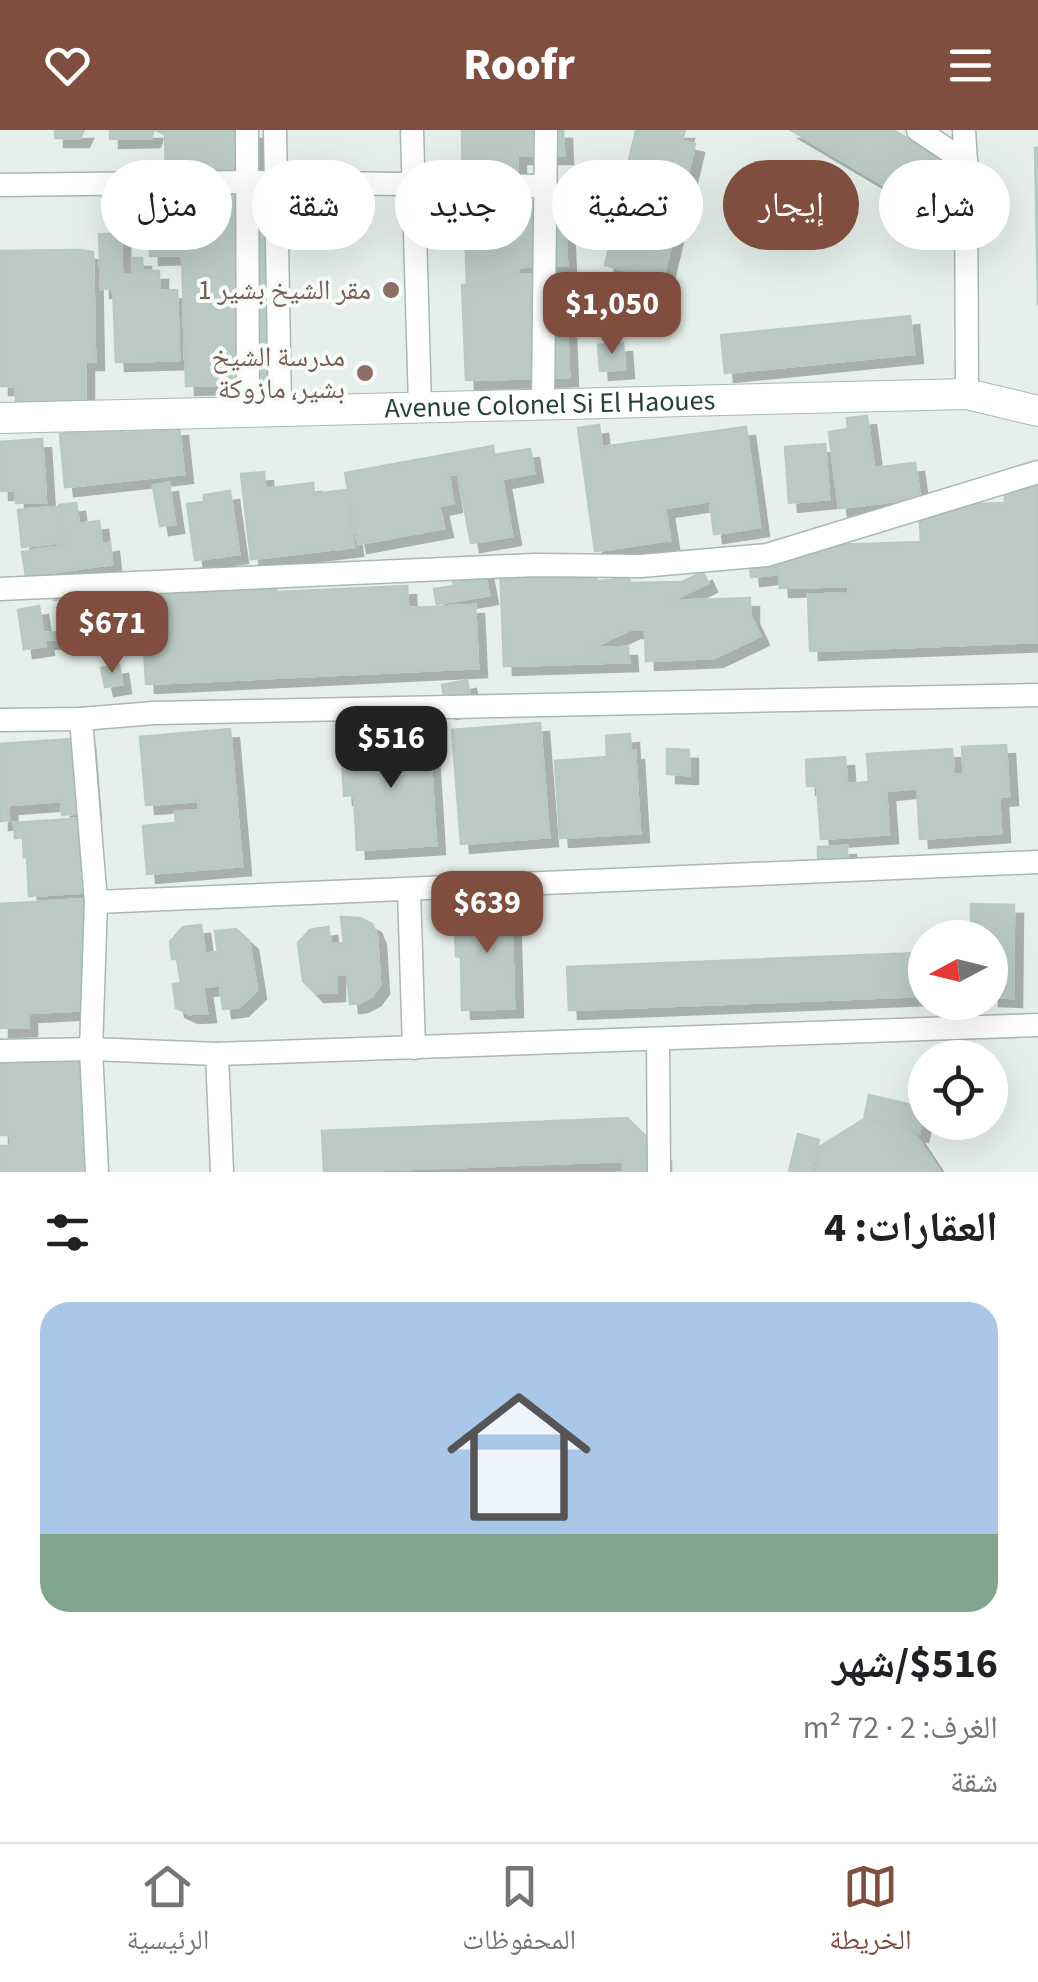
<!DOCTYPE html>
<html lang="ar">
<head>
<meta charset="utf-8">
<style>
  body { margin:0; font-family:"Source Sans 3","Noto Naskh Arabic",sans-serif; background:#f2f2f2; color:#202124; direction:rtl; height:100vh; display:flex; flex-direction:column; font-size:38px; white-space:nowrap }
  * { box-sizing:border-box; margin:0 }
  p { font-size:32px; color:#757577 }
  .icon { flex:none; width:55px; height:55px; fill:none; stroke:currentColor; stroke-width:2; stroke-linecap:round; stroke-linejoin:round }
  .map { position:relative; height:1042px; overflow:hidden; direction:ltr }
  .side { display:flex; flex-direction:column; background:#fff; flex:1 }
  .side>* { flex:none }
  .banner { position:absolute; left:30px; top:30px; width:980px; height:90px; direction:rtl; display:flex; gap:20px }
  .needle { width:65px; rotate:263deg }
  .tools { position:absolute; left:908px; top:790px; display:grid; gap:20px }
  .tools a { display:grid; place-items:center; width:100px; height:100px; border-radius:50%; background:#fff; box-shadow:0 10px 40px #0002; font-size:50px }
  .price { position:absolute; translate:-50% -85px; padding:0 22px; border-radius:20px; background:#7f4e3f; color:#fff; font-size:32px; line-height:65px; filter:drop-shadow(0 2px 5px #0008) }
  .price::after { content:''; position:absolute; left:50%; top:60px; width:30px; height:22px; margin-left:-15px; background:inherit; clip-path:polygon(0 0,100% 0,50% 100%) }
  .price.on { background:#222; color:#fff }
  ul { padding:0; list-style:none }
  li { display:grid; align-content:center; gap:20px; height:530px; padding:0 40px }
  li span { display:grid; place-items:center; height:310px; border-radius:30px; color:#555 }
  li>.icon { margin-inline-start:auto }
  span .icon { width:180px; height:180px; fill:#fffc; stroke-width:1 }
  li b { font-size:42px }
  h2 { display:flex; justify-content:space-between; align-items:center; height:120px; padding:0 40px; font-size:42px }
  .chip { padding:0 35px; border-radius:45px; background:#fff; box-shadow:0 10px 40px #0002; font-size:35px; line-height:90px }
  .chip.on { background:#7f4e3f; color:#fff }
  header { display:flex; justify-content:space-between; align-items:center; height:130px; padding:0 40px; background:#7f4e3f; color:#fff; font-size:45px; font-weight:800 }
  .tabs { display:flex; justify-content:space-around; align-items:center; height:140px; border-top:2px solid #e0e0e0; background:#fff; font-size:28px; color:#757577 }
  .tabs a { display:grid; justify-items:center; gap:5px }
  .tabs .on { color:#7f4e3f }
  .map>svg:first-child { display:block }
</style>
</head>
<body>
<header><svg class="icon" aria-label="menu" viewBox="0 0 24 24"><path d="M4 6h16M4 12h16M4 18h16"/></svg>Roofr<svg class="icon" aria-label="heart" viewBox="0 0 24 24"><path d="M12 20l-8-8c-3-5 5-10 8-4 3-6 11-1 8 4z"/></svg></header>
<div class="map">
<svg width="1038" height="1042" viewBox="0 0 1038 1042">
  <defs>
    <filter id="shadow"><feDropShadow dx="9" dy="9" stdDeviation="0" flood-color="#0004"/></filter>
  </defs>
  <rect width="100%" height="100%" fill="#e6efeb"/>
  <!-- building -->
  <g fill="#bbcac4" stroke="#b8c9c2" stroke-width="2.5" filter="url(#shadow)">
    <polygon points="55,0 84,0 80,8 55,8"/>
    <polygon points="110,0 154,0 151,8 110,9"/>
    <polygon points="156,0 254,0 254,45 166,47 165,4"/>
    <polygon points="462,0 563,0 564,25 517,25 517,41 481,42 481,61 463,61"/>
    <polygon points="636,0 685,0 682,11 695,14 663,149 605,135"/>
    <polygon points="791,0 893,0 954,36 932,74 920,67 916,74"/>
    <polygon points="1035,18 1038,18 1038,176"/>
    <polygon points="263,65 270,247 236,248 237,254 186,256 182,125 150,126 148,69"/>
    <polygon points="130,66 131,90 115,90 114,67"/>
    <polygon points="564,70 567,135 518,137 518,145 565,144 569,247 466,250 462,155 467,155 464,74"/>
    <polygon points="99,104 121,104 122,145 133,144 133,128 142,128 143,141 159,141 159,161 177,160 179,230 116,232 113,158 101,159"/>
    <polygon points="80,120 93,122 95,231 85,231 85,271 16,272 16,256 0,256 0,121"/>
    <polygon points="910,186 914,224 725,243 721,205"/>
    <polygon points="623,213 625,239 600,241 598,215"/>
    <polygon points="867,286 874,338 915,333 920,368 839,378 829,302 848,299 847,288"/>
    <polygon points="599,295 602,317 746,297 760,397 714,404 710,371 665,378 670,410 595,421 578,298"/>
    <polygon points="123,297 124,303 179,297 184,344 65,357 60,304"/>
    <polygon points="42,309 46,372 16,373 16,360 0,361 0,312"/>
    <polygon points="825,314 829,369 789,373 785,317"/>
    <polygon points="493,316 494,325 530,319 534,343 502,349 512,406 471,413 458,344 449,345 453,373 439,376 444,398 358,414 345,343"/>
    <polygon points="264,342 265,359 313,353 314,364 347,360 354,417 251,429 241,344"/>
    <polygon points="1038,350 1038,512 810,521 808,465 849,463 849,456 780,458 778,417 921,412 919,376 1005,373 1005,351"/>
    <polygon points="169,353 175,394 160,396 153,356"/>
    <polygon points="230,361 239,424 195,430 187,374 204,372 204,365"/>
    <polygon points="76,373 79,394 99,391 102,414 110,413 112,434 26,446 22,422 65,416 59,375"/>
    <polygon points="57,377 61,413 22,417 18,380"/>
    <polygon points="775,419 778,444 751,447 749,422"/>
    <polygon points="561,429 569,448 595,447 598,451 612,450 627,444 631,453 682,452 703,442 708,453 671,471 750,468 750,485 760,506 714,528 646,531 645,499 631,499 591,518 628,517 629,532 504,536 500,431"/>
    <polygon points="484,439 489,465 437,474 434,459 454,456 452,444"/>
    <polygon points="276,455 276,462 407,456 408,478 475,475 478,538 146,554 143,500 122,501 123,513 64,516 63,509 44,510 43,503 84,501 82,469 54,470 53,458"/>
    <polygon points="39,476 45,516 24,519 18,480"/>
    <polygon points="119,535 122,554 105,557 101,538"/>
    <polygon points="467,550 472,575 447,580 442,555"/>
    <polygon points="540,593 549,707 461,714 452,600"/>
    <polygon points="230,599 242,736 147,744 143,696 176,693 175,682 199,680 199,671 146,675 140,607"/>
    <polygon points="429,603 436,715 357,720 354,665 344,666 342,630 352,630 350,608"/>
    <polygon points="630,604 631,622 635,621 640,703 560,708 555,631 607,627 606,606"/>
    <polygon points="86,608 92,682 62,685 61,671 8,675 9,690 0,691 0,614"/>
    <polygon points="1006,615 1009,666 999,667 1001,703 920,709 917,658 886,661 889,704 821,709 817,656 807,656 806,630 845,627 847,654 869,652 867,624 952,619 954,645 964,645 962,617"/>
    <polygon points="667,619 689,620 689,645 667,644"/>
    <polygon points="85,688 91,762 29,766 27,727 24,727 23,707 15,708 14,693"/>
    <polygon points="847,716 847,730 818,730 818,717"/>
    <polygon points="88,769 91,808 81,809 85,880 28,883 28,897 0,898 0,774"/>
    <polygon points="511,769 514,878 462,880 461,827 456,826 455,804 468,804 467,771"/>
    <polygon points="971,774 1014,775 1013,868 990,867 990,808 971,808"/>
    <polygon points="341,787 360,788 372,794 377,806 380,855 372,866 359,873 350,874 347,844 336,845 336,862 315,863 303,851 298,813 310,800 328,797 331,814 344,813"/>
    <polygon points="201,795 205,824 218,822 215,801 236,799 249,811 257,860 239,877 223,879 220,855 203,857 207,883 189,884 176,878 173,854 181,853 177,829 172,829 170,812 183,797"/>
    <polygon points="918,823 919,866 569,880 567,837"/>
    <polygon points="80,928 87,1042 0,1042 0,1016 11,1016 10,1005 0,1005 0,933"/>
    <polygon points="869,965 925,978 919,1003 864,989"/>
    <polygon points="627,988 662,1023 662,1042 623,1042 622,1031 324,1042 322,1001"/>
    <polygon points="864,989 913,1001 940,1042 816,1042 821,1016"/>
    <polygon points="798,1004 819,1010 812,1042 789,1042"/>
  </g>
  <g fill="none" stroke-linecap="round" stroke-linejoin="round">
    <!-- street casing -->
    <g stroke="#a8b8b2" stroke-width="25">
      <g id="street">
        <polyline points="247,0 248,280"/>
        <polyline points="275,0 280,279"/>
        <polyline points="412,0 420,275"/>
        <polyline points="918,0 966,32 967,264"/>
        <polyline points="964,0 966,32"/>
        <polyline points="0,55 247,52 546,56"/>
        <polyline points="543,274 546,0"/>
        <polyline points="0,459 534,435 641,436 767,425 1038,342"/>
        <polyline points="81,589 96,772 91,919 97,1042"/>
        <polyline points="0,590 81,589 154,583 1038,565"/>
        <polyline points="409,760 414,918"/>
        <polyline points="96,772 1038,732"/>
        <polyline points="658,911 659,1042"/>
        <polyline points="0,921 91,919 217,924 1038,895"/>
        <polyline points="217,924 222,1042"/>
      </g>
    </g>
    <!-- secondary casing -->
    <g stroke="#a4bbb3" stroke-width="32">
      <g id="secondary">
        <path id="s1" d="M 0,288 L 967,264 L 1038,281"/>
      </g>
    </g>
    <!-- street -->
    <use href="#street" stroke="#fff" stroke-width="22"/>
    <!-- secondary -->
    <use href="#secondary" stroke="#fff" stroke-width="30"/>
  </g>
  <!-- markers -->
  <g fill="#8d6e63" stroke="#f7fbf9" stroke-width="4">
    <circle cx="391" cy="160" r="10"/>
    <circle cx="365" cy="243" r="10"/>
  </g>
  <g text-anchor="middle" dominant-baseline="central" stroke-width="8" stroke-linejoin="round" paint-order="stroke">
    <!-- education labels -->
    <g font-size="28" fill="#785e54" stroke="#f7fbf9" text-anchor="end">
      <text x="371" y="160">مقر الشيخ بشير 1</text>
      <text x="345" y="227">مدرسة الشيخ<tspan x="345" dy="32">بشير، مازوكة</tspan></text>
    </g>
    <!-- street labels -->
    <g font-size="28" fill="#24423a" stroke="#f7fbf9">
      <text stroke="none"><textPath href="#s1" startOffset="550">Avenue Colonel Si El Haoues</textPath></text>
    </g>
  </g>
</svg>
<div class="tools">
<a><svg class="needle" viewBox="-14 -14 28 28"><path d="M0-13l5 13h-10z" fill="#e53935"/><path d="M0 13l5-13h-10z" fill="#757577"/></svg></a>
<a><svg class="icon" aria-label="locate" viewBox="0 0 24 24"><circle cx="12" cy="12" r="6"/><path d="M12 2v4M12 18v4M2 12h4M18 12h4"/></svg></a>
</div>
<b class="price" style="left:612px;top:227px">$1,050</b>
<b class="price" style="left:112px;top:546px">$671</b>
<b class="price on" style="left:391px;top:661px">$516</b>
<b class="price" style="left:487px;top:826px">$639</b>
<div class="banner">
<a class="chip">شراء</a>
<a class="chip on">إيجار</a>
<a class="chip">تصفية</a>
<a class="chip">جديد</a>
<a class="chip">شقة</a>
<a class="chip">منزل</a>
</div>
</div>
<section class="side">
<h2>العقارات: 4<svg class="icon" aria-label="filters" viewBox="0 0 24 24"><path d="M4 7h16M4 17h16"/><circle cx="9" cy="7" r="2"/><circle cx="15" cy="17" r="2"/></svg></h2>
<ul>
<li><span style="background:linear-gradient(#a9c7e8 75%,#7fa58c 0)"><svg class="icon" aria-label="home" viewBox="0 0 24 24"><path d="M3 11l9-7 9 7M6 9v11h12V9"/></svg></span><div><b>$516/شهر</b><p>الغرف: 2 · 72 m²</p><p>شقة</p></div></li>
</ul>
</section>
<nav class="tabs">
<a class="on"><svg class="icon" aria-label="map" viewBox="0 0 24 24"><path d="M3 6l6-2 6 2 6-2v14l-6 2-6-2-6 2zM9 4v14M15 6v14"/></svg>الخريطة</a>
<a><svg class="icon" aria-label="saved" viewBox="0 0 24 24"><path d="M7 4h10v16l-5-4-5 4z"/></svg>المحفوظات</a>
<a><svg class="icon" aria-label="home" viewBox="0 0 24 24"><path d="M3 11l9-7 9 7M6 9v11h12V9"/></svg>الرئيسية</a>
</nav>
</body>
</html>
